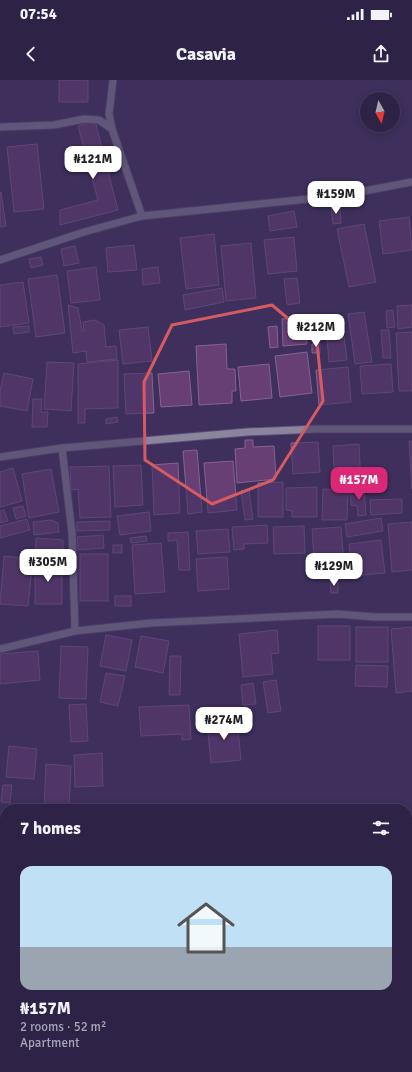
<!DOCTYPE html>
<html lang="en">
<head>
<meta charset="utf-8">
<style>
  body { margin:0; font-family:Signika,sans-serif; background:#3a2f51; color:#f1f3f6; height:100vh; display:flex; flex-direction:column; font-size:15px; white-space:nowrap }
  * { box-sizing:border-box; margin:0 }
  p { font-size:13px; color:#a7a4b3 }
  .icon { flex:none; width:22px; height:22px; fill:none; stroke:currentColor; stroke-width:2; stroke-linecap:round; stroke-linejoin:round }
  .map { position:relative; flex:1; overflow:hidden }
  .sheet { position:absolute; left:0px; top:724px; width:412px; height:268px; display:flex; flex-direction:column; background:#2e2346; border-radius:16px 16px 0 0; box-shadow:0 2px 10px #0003,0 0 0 1px #49405f }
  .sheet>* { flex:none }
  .needle { width:26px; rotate:172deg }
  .fabs { position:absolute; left:360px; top:12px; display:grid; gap:8px }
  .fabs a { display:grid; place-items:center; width:40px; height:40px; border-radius:50%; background:#2e2346; box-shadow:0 2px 10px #0003,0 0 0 1px #49405f; font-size:20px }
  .price { position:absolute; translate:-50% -34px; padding:0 9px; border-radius:8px; background:#fff; color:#222; font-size:13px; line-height:26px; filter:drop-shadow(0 1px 2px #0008) }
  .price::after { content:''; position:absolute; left:50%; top:24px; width:12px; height:9px; margin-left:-6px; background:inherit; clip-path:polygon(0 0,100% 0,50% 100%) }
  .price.active { background:#db2777; color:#fff }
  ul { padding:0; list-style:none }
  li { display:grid; align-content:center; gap:8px; height:212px; padding:0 20px }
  li span { display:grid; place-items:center; height:124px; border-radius:12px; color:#555 }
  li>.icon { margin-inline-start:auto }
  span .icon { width:72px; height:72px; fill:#fffc; stroke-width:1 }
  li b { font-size:17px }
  h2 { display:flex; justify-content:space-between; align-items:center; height:48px; padding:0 20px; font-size:17px }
  .status { display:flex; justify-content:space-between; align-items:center; height:28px; padding:0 20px; background:#2e2346; direction:ltr }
  .status svg { height:11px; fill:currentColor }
  header { display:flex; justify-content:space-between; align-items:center; height:52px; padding:0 20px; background:#2e2346; font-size:18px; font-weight:800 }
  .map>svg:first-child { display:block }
</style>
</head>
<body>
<div class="status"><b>07:54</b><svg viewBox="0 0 49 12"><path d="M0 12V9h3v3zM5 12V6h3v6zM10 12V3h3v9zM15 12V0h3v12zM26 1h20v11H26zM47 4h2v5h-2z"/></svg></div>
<header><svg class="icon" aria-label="back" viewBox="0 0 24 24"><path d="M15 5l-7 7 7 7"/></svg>Casavia<svg class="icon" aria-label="share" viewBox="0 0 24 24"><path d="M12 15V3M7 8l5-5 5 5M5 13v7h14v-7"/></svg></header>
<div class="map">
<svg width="412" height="992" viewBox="0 0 412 992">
  <rect width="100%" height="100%" fill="#3e2f5d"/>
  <!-- building -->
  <g fill="#673f75" stroke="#856391">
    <rect x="59" y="0" width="29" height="22"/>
    <polygon points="95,41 118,130 60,145 60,130 98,120 78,46"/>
    <polygon points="37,64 44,129 14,132 7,67"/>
    <polygon points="0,112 1,112 6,146 0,147"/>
    <polygon points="340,127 341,143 333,144 331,128"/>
    <polygon points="294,131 297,147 270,151 268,136"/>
    <polygon points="409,137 412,170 383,174 379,141"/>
    <polygon points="364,144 376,202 349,207 337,149"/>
    <polygon points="214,154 219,205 186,209 180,158"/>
    <polygon points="294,157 297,191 268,194 264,160"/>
    <polygon points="251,163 256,218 226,221 221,166"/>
    <polygon points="134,165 137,190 108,192 106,168"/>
    <polygon points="75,166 79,183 64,186 61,169"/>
    <polygon points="41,177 43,185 31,188 29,179"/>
    <polygon points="96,187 100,220 71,223 67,191"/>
    <polygon points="158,187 160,203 143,205 142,189"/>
    <polygon points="57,195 65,253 36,257 28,199"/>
    <polygon points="297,198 300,223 287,225 284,199"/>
    <polygon points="23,202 29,243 0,247 0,205"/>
    <polygon points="222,208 224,222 185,230 183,215"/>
    <polygon points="68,225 78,228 82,251 84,251 83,242 95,240 104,245 106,267 116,266 117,279 87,282 86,271 73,273"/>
    <polygon points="412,225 412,247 398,249 397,226"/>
    <polygon points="393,230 395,247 387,248 386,231"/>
    <polygon points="364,232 372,282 355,284 348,234"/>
    <polygon points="305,237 307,264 283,266 282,239"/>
    <polygon points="29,246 29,252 14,254 13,247"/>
    <polygon points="277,246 278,267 270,268 268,247"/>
    <polygon points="148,247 152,281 123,284 119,250"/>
    <polygon points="381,250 389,250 391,278 383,278"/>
    <polygon points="412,252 412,311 399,311 396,253"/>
    <polygon points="344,256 347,280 329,282 327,258"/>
    <polygon points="320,263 320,273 312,273 312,264"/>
    <polygon points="226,264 227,289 235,289 236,311 232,311 232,323 199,325 196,266"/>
    <polygon points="307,272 312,313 280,317 275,276"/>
    <polygon points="118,280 118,328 85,329 85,343 78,343 78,284"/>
    <polygon points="47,282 74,283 71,331 44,329"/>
    <polygon points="269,284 272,318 241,321 238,287"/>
    <polygon points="391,284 393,312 362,314 360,286"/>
    <polygon points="348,287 351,322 319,325 316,290"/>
    <polygon points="189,291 192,325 161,327 158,294"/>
    <polygon points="4,293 33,299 27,331 0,326 0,311"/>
    <polygon points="152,293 154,333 126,334 124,294"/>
    <polygon points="33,319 42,319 41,332 48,332 47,347 32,347"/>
    <polygon points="117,337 118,342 106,344 106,339"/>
    <polygon points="245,360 253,360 253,367 274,366 276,399 237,403 235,369 245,368"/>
    <polygon points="409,361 412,361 412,409"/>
    <polygon points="318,362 320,392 293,394 291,363"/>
    <polygon points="359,364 361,405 335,406 333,366"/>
    <polygon points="197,370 202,432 188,434 183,371"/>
    <polygon points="233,381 237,430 208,433 204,383"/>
    <polygon points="178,383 180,433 154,435 152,385"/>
    <polygon points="141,385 143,425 115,427 113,386"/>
    <polygon points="109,386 111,437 80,438 78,409 71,410 70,387"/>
    <polygon points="13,388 22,421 0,427 0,392"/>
    <polygon points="51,389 59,432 29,438 22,394"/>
    <polygon points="283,402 283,437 258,437 258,403"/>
    <polygon points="317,407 317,437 292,437 292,431 286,430 286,408"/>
    <polygon points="323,409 348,410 347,440 322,440"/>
    <polygon points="364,409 366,435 358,436 357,426 351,425 350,410"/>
    <polygon points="249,410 253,439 245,440 241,411"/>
    <polygon points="402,419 402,433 371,435 370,420"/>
    <polygon points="23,426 26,436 16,439 13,428"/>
    <polygon points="4,430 8,441 0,443 0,431"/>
    <polygon points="149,432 151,451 120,455 117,436"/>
    <polygon points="381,438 383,451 347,457 345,444"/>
    <polygon points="27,439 30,450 0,458 0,446"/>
    <polygon points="51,440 58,443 59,452 34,455 33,442"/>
    <polygon points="110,441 110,450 77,451 77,442"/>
    <polygon points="412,442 412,490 392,492 388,444"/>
    <polygon points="267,445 268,463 244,464 244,469 234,470 232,447"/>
    <polygon points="304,446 305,473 274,474 273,447"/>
    <polygon points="341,447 345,495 315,497 312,449"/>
    <polygon points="228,449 230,472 198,474 196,451"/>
    <polygon points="188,452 190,490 179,490 177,460 168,461 168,453"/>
    <polygon points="103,455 104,468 78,470 77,457"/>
    <polygon points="146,456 147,461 131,463 130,458"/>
    <polygon points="36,458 63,460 63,476 35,475"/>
    <polygon points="381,460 385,493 352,496 349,464"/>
    <polygon points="161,463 165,512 135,514 132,465"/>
    <rect x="113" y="465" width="9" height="8"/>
    <rect x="80" y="474" width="28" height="47"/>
    <polygon points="4,476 33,479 28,526 0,524"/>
    <polygon points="227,477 229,509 198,511 196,479"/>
    <polygon points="35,478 45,478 45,485 62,485 62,524 35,524"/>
    <polygon points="330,501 338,501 338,513 331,513"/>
    <rect x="115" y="516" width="16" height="10"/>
    <rect x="318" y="546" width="32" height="34"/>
    <rect x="356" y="547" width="32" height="35"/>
    <polygon points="412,547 412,611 396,613 391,549"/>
    <polygon points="277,550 279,573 271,574 273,594 243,597 239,554"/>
    <polygon points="106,555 132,560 126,591 100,586"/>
    <polygon points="141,556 169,561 163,593 135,587"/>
    <polygon points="61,566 88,567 86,619 59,618"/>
    <polygon points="38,571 40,600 0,604 0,574"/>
    <polygon points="170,576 181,576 180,615 169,615"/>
    <polygon points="356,585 388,586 387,607 355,606"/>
    <polygon points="106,593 125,596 118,626 100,622"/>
    <polygon points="276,600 281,631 268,633 263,602"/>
    <polygon points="253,603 256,624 243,625 241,605"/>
    <polygon points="86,624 88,661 71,662 69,625"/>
    <polygon points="189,625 191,659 182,660 182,654 141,656 139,627"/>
    <polygon points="237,639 241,680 211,683 207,643"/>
    <polygon points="9,666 37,669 34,699 6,697"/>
    <polygon points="102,673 103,706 75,707 74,675"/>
    <polygon points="46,684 71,686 69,729 44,729"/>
    <polygon points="3,705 12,705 10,723 1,722"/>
  </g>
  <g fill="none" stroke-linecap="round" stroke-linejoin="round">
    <!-- minor casing -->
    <g stroke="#594c77" stroke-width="9">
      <g id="minor">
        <polyline points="113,0 109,34 112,49 142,136"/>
        <polyline points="0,47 54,45 84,39 99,40 112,49"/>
        <polyline points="0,180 84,152 142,136 338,116 412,102"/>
        <polyline points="62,368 72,453 75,551"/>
        <polyline points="0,377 62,368 247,352 318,349 412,349"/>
        <polyline points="0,569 75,551 151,543 338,534 375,537 412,537"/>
      </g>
    </g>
    <!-- minor -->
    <use href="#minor" stroke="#8b859c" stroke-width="7"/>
  </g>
  <!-- marked area -->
  <path d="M0 0H412V992H0ZM 272,225 L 317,263 L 323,321 L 273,400 L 212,424 L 145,380 L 144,302 L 172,245 Z" fill="#3e2f5d" fill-opacity=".55" fill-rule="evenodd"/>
  <path fill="none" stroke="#d65a62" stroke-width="3" stroke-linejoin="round" d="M 272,225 L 317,263 L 323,321 L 273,400 L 212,424 L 145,380 L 144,302 L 172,245 Z"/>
</svg>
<div class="fabs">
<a><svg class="needle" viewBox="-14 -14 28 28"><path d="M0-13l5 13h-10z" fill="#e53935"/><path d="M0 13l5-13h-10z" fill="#a7a4b3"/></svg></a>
</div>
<b class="price" style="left:93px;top:100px">₦121M</b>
<b class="price" style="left:336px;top:135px">₦159M</b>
<b class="price" style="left:316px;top:268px">₦212M</b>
<b class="price active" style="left:359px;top:421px">₦157M</b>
<b class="price" style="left:48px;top:503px">₦305M</b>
<b class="price" style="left:334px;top:507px">₦129M</b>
<b class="price" style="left:224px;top:661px">₦274M</b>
<section class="sheet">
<h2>7 homes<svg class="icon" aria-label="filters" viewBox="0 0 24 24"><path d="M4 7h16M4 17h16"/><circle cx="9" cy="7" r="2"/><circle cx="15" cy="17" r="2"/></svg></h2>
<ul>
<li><span style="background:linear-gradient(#bfe0f5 65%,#9aa5b1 0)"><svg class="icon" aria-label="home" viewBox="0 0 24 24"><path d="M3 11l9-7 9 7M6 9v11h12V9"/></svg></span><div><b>₦157M</b><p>2 rooms · 52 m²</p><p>Apartment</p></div></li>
</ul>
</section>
</div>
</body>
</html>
